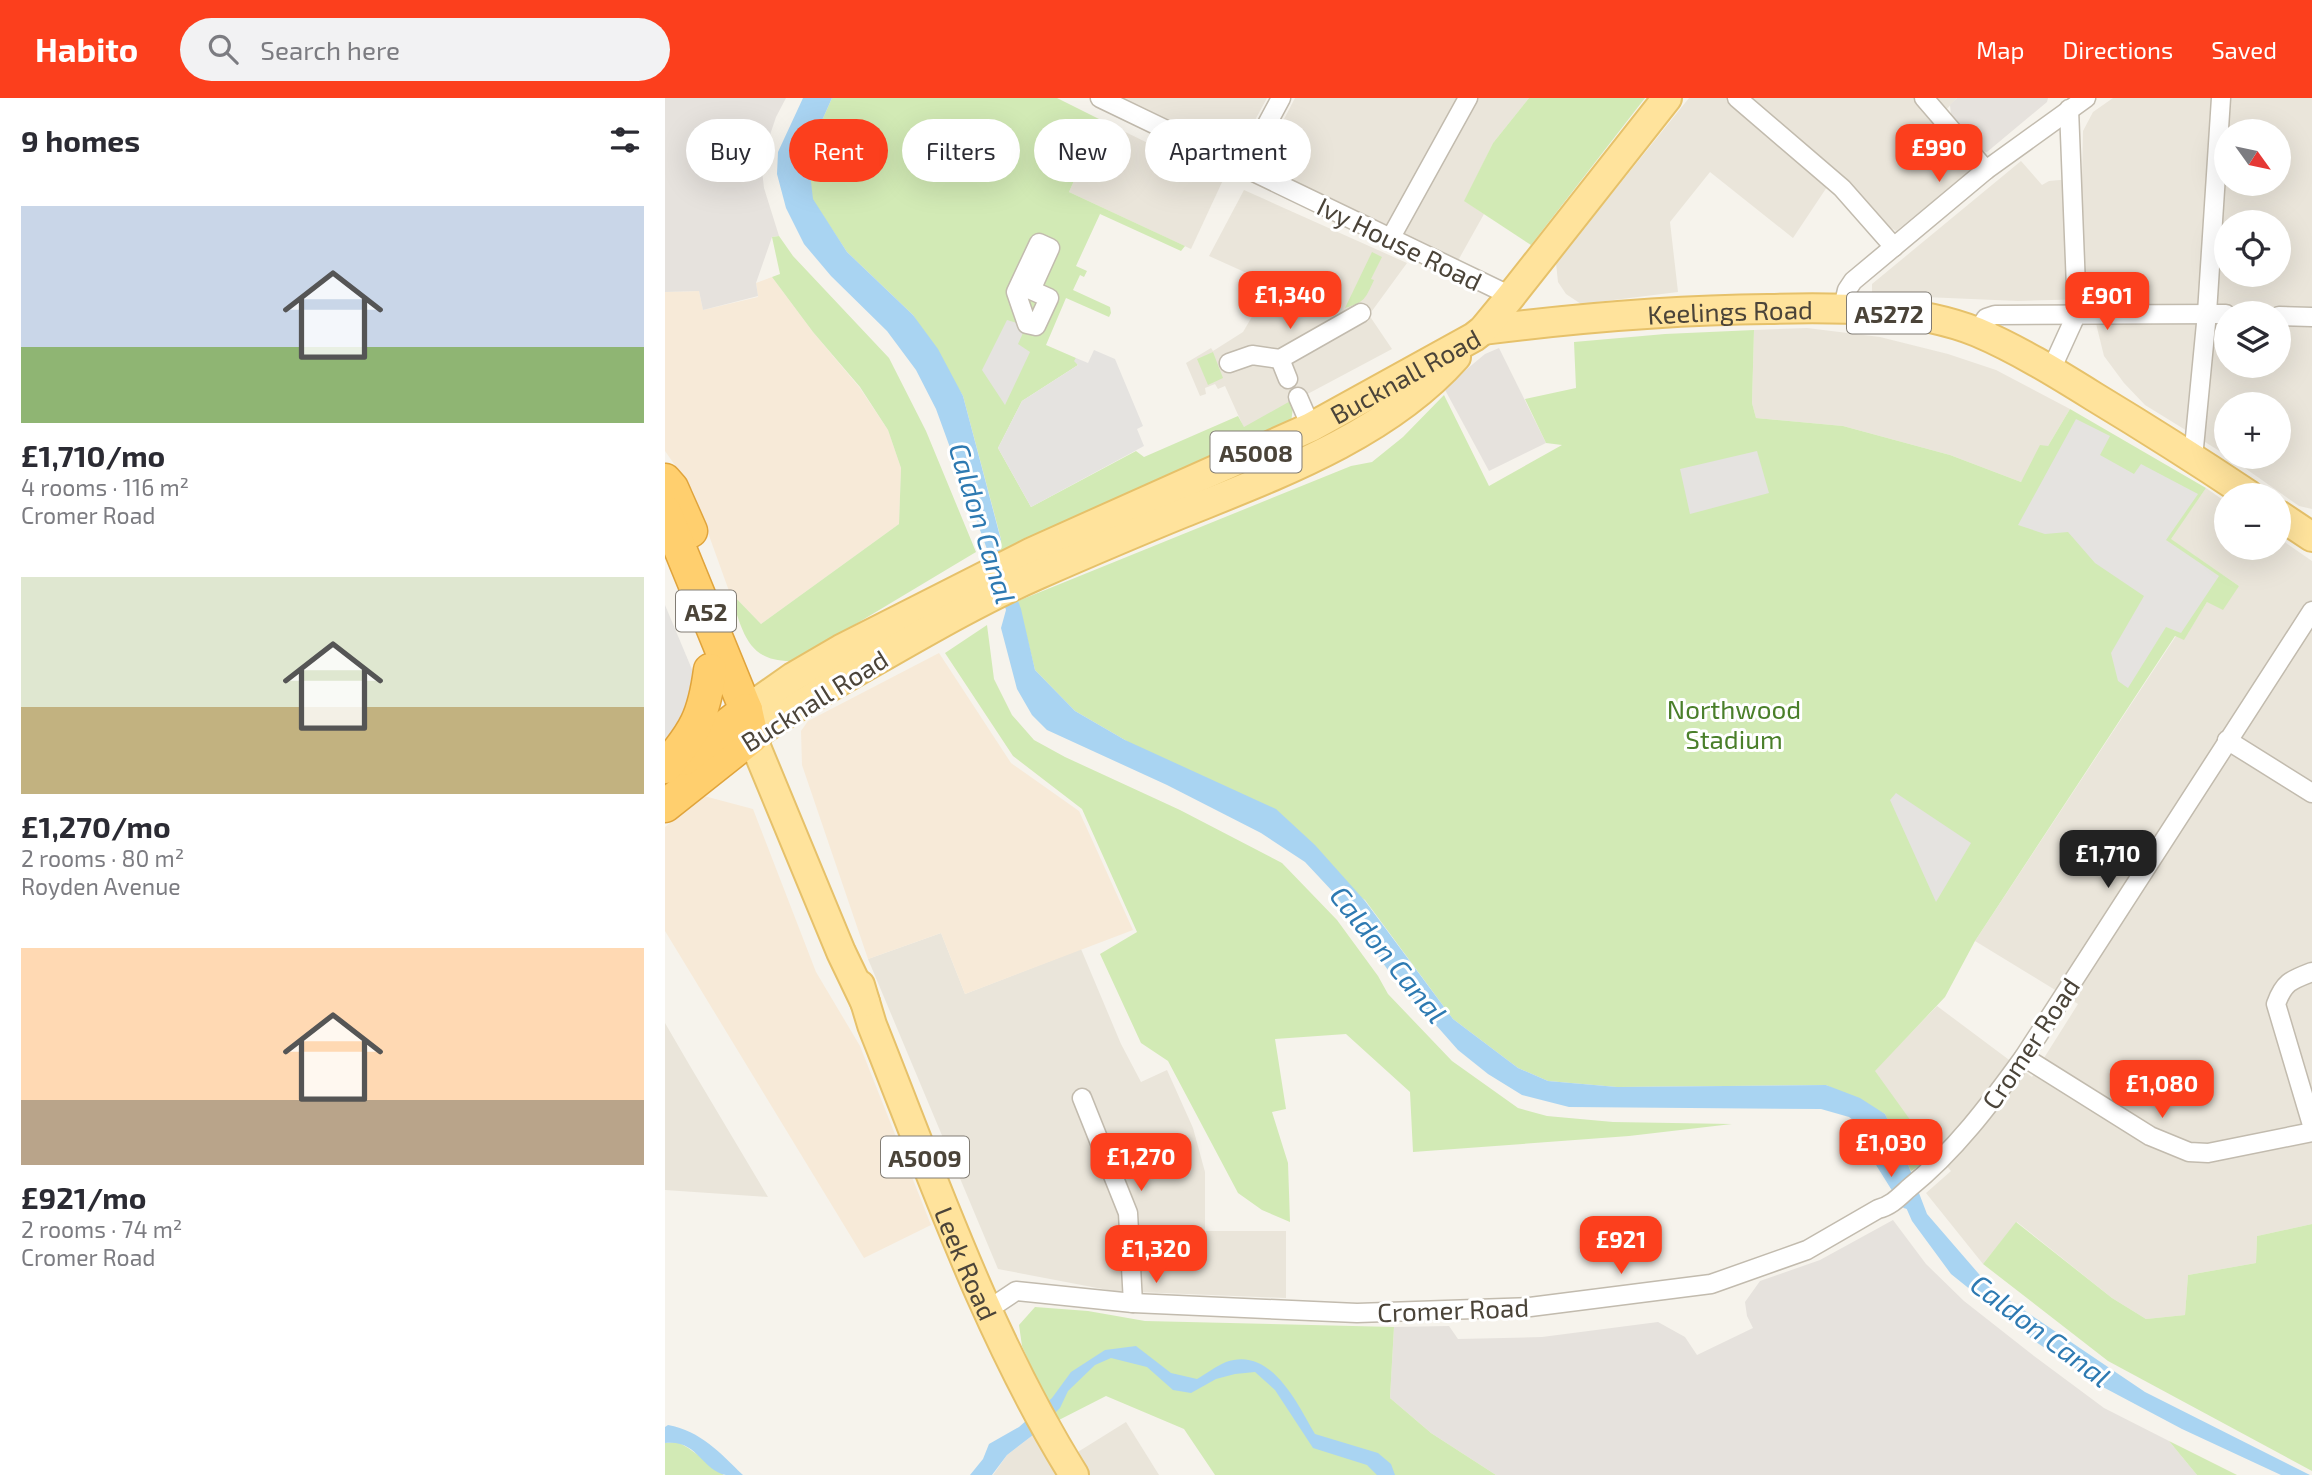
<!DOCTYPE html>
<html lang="en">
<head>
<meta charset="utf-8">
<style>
  body { margin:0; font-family:"Exo 2",sans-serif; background:#f2f2f3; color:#2b2b33; height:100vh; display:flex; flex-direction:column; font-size:26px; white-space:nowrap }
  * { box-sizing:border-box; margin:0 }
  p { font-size:23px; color:#7c7c81 }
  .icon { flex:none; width:38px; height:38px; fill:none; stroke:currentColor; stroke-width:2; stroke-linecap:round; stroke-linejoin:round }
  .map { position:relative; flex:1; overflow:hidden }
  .drawer { display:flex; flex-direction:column; background:#fff; width:665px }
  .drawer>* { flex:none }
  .top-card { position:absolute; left:21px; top:21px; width:665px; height:63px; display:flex; gap:14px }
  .needle { width:46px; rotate:123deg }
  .buttons { position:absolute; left:1549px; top:21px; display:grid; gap:14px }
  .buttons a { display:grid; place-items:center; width:77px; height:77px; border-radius:50%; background:#fff; box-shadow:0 7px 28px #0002; font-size:35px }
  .price { position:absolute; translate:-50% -60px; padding:0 16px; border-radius:14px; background:#fc3f1d; color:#fff; font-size:23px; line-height:46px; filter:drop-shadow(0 2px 4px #0008) }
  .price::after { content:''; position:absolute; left:50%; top:42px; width:21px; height:16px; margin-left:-10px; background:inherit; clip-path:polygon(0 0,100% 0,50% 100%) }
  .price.on { background:#222; color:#fff }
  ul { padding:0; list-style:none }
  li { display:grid; align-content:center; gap:14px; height:371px; padding:0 21px }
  li span { display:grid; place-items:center; height:217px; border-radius:0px; color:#555 }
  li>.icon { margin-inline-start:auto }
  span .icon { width:126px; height:126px; fill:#fffc; stroke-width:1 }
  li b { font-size:30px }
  h2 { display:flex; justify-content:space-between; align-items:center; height:84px; padding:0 21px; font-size:30px }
  .pill { padding:0 24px; border-radius:32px; background:#fff; box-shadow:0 7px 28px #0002; font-size:24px; line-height:63px }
  .pill.on { background:#fc3f1d; color:#fff }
  header { display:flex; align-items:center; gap:42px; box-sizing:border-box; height:98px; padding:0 35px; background:#fc3f1d; color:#fff }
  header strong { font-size:33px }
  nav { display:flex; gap:38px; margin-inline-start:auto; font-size:24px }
  .search { width:490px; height:63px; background:#f2f2f3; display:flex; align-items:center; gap:18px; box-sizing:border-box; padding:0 24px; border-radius:38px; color:#7c7c81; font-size:26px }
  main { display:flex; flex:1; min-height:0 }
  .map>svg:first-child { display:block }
</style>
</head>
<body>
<header>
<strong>Habito</strong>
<div class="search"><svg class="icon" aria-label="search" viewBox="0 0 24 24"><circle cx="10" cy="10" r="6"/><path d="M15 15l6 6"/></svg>Search here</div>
<nav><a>Map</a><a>Directions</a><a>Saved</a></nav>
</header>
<main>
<section class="drawer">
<h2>9 homes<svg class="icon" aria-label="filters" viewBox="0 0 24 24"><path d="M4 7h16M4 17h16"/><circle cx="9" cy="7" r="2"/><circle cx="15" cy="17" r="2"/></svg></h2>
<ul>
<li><span style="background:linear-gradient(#c9d6e8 65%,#8fb573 0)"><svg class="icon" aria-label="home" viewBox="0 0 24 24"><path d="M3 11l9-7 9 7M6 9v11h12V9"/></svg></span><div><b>£1,710/mo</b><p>4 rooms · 116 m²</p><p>Cromer Road</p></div></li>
<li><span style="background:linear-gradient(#dfe7d0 60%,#c2b280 0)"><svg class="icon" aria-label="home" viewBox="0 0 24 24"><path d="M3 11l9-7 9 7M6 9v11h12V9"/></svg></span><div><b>£1,270/mo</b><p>2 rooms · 80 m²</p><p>Royden Avenue</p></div></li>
<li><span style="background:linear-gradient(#ffd9b3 70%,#b9a48a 0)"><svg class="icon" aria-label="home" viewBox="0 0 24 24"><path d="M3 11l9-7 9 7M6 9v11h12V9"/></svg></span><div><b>£921/mo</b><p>2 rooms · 74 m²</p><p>Cromer Road</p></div></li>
</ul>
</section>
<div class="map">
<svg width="1647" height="1377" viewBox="0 0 1647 1377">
  <rect width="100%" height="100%" fill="#f6f3ec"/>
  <!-- residential -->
  <g fill="#eae5da" fill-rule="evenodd">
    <polygon points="452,0 602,0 570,59"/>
    <polygon points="630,0 864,0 828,45 800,103 819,116 790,168 592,73"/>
    <polygon points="1024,0 1292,0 1269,25 1308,71 1231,133 1213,122 1170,77 1128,140 1045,74 1005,124 1013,194 916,206 901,196 893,184 891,165"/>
    <path d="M 1448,0 L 1647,0 L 1647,411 L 1634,408 L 1564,359 L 1614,359 L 1614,306 L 1561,306 L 1561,357 L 1480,307 L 1459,285 L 1439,258 L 1425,201 L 1353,203 L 1213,197 L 1207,194 L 1207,186 L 1356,63 L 1377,87 L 1384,83 L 1417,80 L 1418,33 L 1428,14 ZM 1561,33 L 1614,33 L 1614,86 L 1561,86 ZM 1561,124 L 1614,124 L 1614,177 L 1561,177 ZM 1561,215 L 1614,215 L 1614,268 L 1561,268 Z"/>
    <polygon points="436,22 558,82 526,151 404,94"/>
    <polygon points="579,92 742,165 704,217 727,251 579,330 560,288 553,291 550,286 540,290 541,296 535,298 521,265 546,250 548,253 578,234 606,186 544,158"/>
    <polygon points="1142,230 1215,239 1283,256 1331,272 1405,311 1383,348 1356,384 1285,357 1178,328 1091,320 1087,305 1089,232"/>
    <polygon points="1541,390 1561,404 1561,450 1614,450 1614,440 1647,463 1647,1126 1592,1138 1591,1165 1523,1177 1520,1217 1481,1221 1447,1200 1352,1124 1318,1166 1261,1095 1286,1073 1264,1048 1209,973 1272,908 1367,979 1413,906 1310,843 1511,538 1519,541 1542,504 1574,488 1505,441"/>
    <polygon points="276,835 300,896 416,851 456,946 476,984 502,972 528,1030 540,1074 540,1133 621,1133 621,1200 448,1193 333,1171 203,861"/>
    <polygon points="0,925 25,968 103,1099 0,1092"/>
    <polygon points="461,1324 494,1377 420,1377 408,1357"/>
    <polygon points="368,1337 392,1377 328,1377 342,1357"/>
  </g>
  <!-- commercial -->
  <g fill="#f7ead8">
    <polygon points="107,179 148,234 195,290 223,332 236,370 234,426 96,526 64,493 28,393 0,353 0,194 34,193 38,212 93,199 91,185"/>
    <polygon points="274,555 346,665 414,713 468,832 300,896 276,835 203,861 137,667 136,633 143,623"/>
    <polygon points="39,698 88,711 151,874 195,948 266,1127 199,1160 0,833 0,729"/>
  </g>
  <!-- industrial -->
  <g fill="#e6e2dd">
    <polygon points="0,0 121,0 111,19 96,64 99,90 114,138 107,139 91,185 93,198 38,212 34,193 0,194"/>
    <polygon points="1292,0 1383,0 1382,4 1322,54 1317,53 1286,17 1285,7"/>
    <polygon points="834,250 881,345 824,373 779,290 820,256"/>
    <polygon points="1228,1122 1261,1166 1299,1203 1369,1258 1439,1310 1504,1343 1532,1377 831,1377 766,1335 725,1300 729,1229 784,1228 793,1241 877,1239 993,1224 1020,1239 1032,1257 1088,1230 1082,1218 1080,1204 1095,1183 1155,1162"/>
  </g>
  <!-- green -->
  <g fill="#d2eab5">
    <polygon points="167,0 392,0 436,22 404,94 520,148 516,153 435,116 411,168 422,173 419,179 415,177 408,192 445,209 446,215 444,219 401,200 381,247 411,260 410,263 413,267 357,303 333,350 366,409 471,353 479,359 573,318 579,329 629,301 626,325 338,459 334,448 336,441 298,298 248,217 182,154 147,101 145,75 147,45"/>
    <polygon points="864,0 980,0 866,147 799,103 828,45"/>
    <path d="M 114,138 L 128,158 L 224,260 L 261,333 L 311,454 L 129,563 C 80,565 78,531 64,493 L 96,526 L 234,426 L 236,370 L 223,332 L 195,289 L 148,234 L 107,179 L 115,176 L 107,139 Z"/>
    <path d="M 707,154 L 717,159 L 706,181 L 709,182 C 700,201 700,204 680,210 Z"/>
    <polygon points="1089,232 1087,305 1091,320 1178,328 1285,357 1356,384 1375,347 1383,348 1405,311 1541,390 1506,441 1574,488 1558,512 1542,504 1519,542 1510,538 1310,843 1280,899 1210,973 1264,1048 1254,1068 1246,1073 1220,1016 1161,987 952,989 883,983 853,970 788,921 700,802 460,642 410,613 370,572 353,503 686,368 707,364 738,339 779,297 824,388 897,347 881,345 860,301 911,290 909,244 1000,236"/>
    <polygon points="548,254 558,280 543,287 532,261"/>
    <polygon points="322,527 329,581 347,617 369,642 400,659 515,712 617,765 672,822 713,878 723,896 787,963 853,1010 882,1018 948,1024 1067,1026 964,1038 748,1054 745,994 681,936 610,941 621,1011 607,1014 623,1065 625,1124 597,1112 573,1095 503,963 476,945 435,856 472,834 417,711 348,658 280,555"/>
    <polygon points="1351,1124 1447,1200 1481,1221 1520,1217 1523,1177 1591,1165 1592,1138 1647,1126 1647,1373 1443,1263 1318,1166"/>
    <polygon points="370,1209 423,1213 480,1223 729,1229 725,1300 766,1335 831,1377 550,1377 519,1331 441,1298 390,1324 357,1248 354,1227"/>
    <polygon points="1504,1343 1572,1377 1532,1377"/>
    <path d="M 12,1344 C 27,1350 44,1367 59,1377 L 0,1377 L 0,1345 Z"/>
  </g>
  <!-- parking -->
  <g fill="#e5e3e0">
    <polygon points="347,210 362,226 353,246 365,254 340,307 317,272 342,222 352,225"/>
    <polygon points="429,252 450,261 478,328 472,331 479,348 366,409 333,350 357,303 413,267 409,263 411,260 423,265"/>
    <polygon points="1411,321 1445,338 1435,357 1469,376 1476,366 1533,396 1501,442 1554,478 1516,535 1501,529 1463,590 1453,583 1446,555 1479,498 1430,465 1403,434 1380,436 1353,427"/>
    <polygon points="1092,353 1104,395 1025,416 1015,371"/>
    <polygon points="0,507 31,581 23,620 0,647"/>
    <polygon points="1231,695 1306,745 1271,804 1225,702"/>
  </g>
  <!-- water -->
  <g fill="#a9d4f2">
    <polygon points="138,0 167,0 147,45 145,75 148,101 182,154 248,217 273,251 298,298 336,442 334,448 356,511 370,572 410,613 460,642 611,711 650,747 700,803 788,921 853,970 883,983 952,989 1161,987 1195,1000 1220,1016 1239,1056 1262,1116 1326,1190 1480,1294 1645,1377 1616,1377 1517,1331 1436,1288 1368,1242 1286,1176 1247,1123 1210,1039 1184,1019 1156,1011 904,1009 857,997 823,976 793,952 725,875 669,795 640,764 596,735 502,687 382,632 367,617 352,591 336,530 341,512 323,454 271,311 251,272 222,233 166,178 139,146 121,110 112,76 113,54"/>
    <path d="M 471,1248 L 506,1275 L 532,1281 C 541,1276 551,1268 561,1264 C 606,1248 632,1305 650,1336 L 713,1355 L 726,1366 L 730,1377 L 712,1377 L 702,1367 L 648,1350 L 610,1292 L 590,1274 L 570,1276 L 551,1281 L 526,1295 L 508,1292 L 482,1269 L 446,1260 L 430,1267 L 403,1293 L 395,1310 L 368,1337 L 342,1357 L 327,1377 L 305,1377 L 318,1361 L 324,1346 L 354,1329 L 387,1300 L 406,1274 L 440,1252 Z"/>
    <path d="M 3,1327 C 36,1333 55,1355 78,1377 C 73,1377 66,1377 61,1377 C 36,1372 33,1341 0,1345 L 0,1329 Z"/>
  </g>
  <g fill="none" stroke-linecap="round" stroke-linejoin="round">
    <!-- canal -->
    <polyline stroke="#a9d4f2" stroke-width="16" points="1199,1021 1210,1039 1213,1055 1243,1103"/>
    <!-- street casing -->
    <g stroke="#c2bbae" stroke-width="21">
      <g id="street">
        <polyline points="435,0 846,198"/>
        <polyline points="1072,0 1177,90 1229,149"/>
        <polyline points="1259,0 1321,72"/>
        <polyline points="579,69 616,0"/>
        <polyline points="725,141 803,0"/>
        <polygon points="374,145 385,150 366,192 384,200 371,228 362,226 351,194"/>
        <polyline points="1178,209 1182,192 1188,183 1321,72 1421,0"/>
        <polyline points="1614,218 1647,219"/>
        <polyline points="1312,234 1321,220 1330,217 1561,216"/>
        <polyline points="615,261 623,281"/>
        <polyline points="564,265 587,257 615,261 696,215"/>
        <polyline points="1386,272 1412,215 1404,11"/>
        <polyline points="633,299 646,329"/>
        <polyline points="1528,360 1542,215 1556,0"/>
        <polyline points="1562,642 1647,695"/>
        <path d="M 1647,874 C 1626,882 1619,884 1611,906 L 1647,1027"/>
        <polyline points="1359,959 1485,1038 1524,1054 1543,1055 1647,1034"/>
        <polyline points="417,1000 463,1115 468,1205"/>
        <path d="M 321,1213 L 351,1193 L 468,1205 L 692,1215 L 865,1209 L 1046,1186 L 1142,1152 L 1213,1111 C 1226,1108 1234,1099 1244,1090 C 1290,1053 1325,1006 1359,959 L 1647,513"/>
      </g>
    </g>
    <!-- primary casing -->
    <g stroke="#e6c16a" stroke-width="32">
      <g id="primary">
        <path id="s1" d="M 818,232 C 913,220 1008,212 1103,211 C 1169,209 1250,209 1312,234 C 1352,251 1391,275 1428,298 C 1481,330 1533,363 1584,397"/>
        <polyline points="1614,417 1647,439"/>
        <path id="s2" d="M 81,612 L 128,579 L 176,551 L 367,454 L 646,329 L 809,239 L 818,232 L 846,198 L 1002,0"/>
        <path id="s3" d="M 195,887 L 207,927 C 268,1080 322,1237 409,1377"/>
        <path d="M 200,904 L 176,854 L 87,639 C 130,608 176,582 222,556 C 271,528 320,500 372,477 C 420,456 469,435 518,415 C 612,377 722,337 791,259"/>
      </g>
    </g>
    <!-- highway casing -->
    <g stroke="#e0a43c" stroke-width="35">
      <g id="highway">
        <polyline points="0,382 7,390 26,433"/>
        <polyline points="0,414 81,612 87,639 0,708"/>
        <polyline points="19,661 81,612"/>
        <path d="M 0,669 C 30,634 39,618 45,572"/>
      </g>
    </g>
    <!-- street -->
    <use href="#street" stroke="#fff" stroke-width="18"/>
    <!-- primary -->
    <use href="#primary" stroke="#ffe39c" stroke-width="28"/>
    <!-- highway -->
    <use href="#highway" stroke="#ffcf6e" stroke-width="32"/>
  </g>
  <g text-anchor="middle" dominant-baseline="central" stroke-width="6" stroke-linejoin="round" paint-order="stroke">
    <!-- shield labels -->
    <g fill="#fff" stroke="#817c74" stroke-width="2">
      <rect x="1182" y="194.5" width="84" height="41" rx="5"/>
      <rect x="545.5" y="333.5" width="91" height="41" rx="5"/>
      <rect x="11" y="492.5" width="60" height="41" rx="5"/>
      <rect x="216" y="1038.5" width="88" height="41" rx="5"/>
    </g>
    <g font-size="24" font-weight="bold" fill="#4b4439">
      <text x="1224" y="215">A5272</text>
      <text x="591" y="354">A5008</text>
      <text x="41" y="513">A52</text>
      <text x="260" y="1059">A5009</text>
    </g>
    <!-- street labels -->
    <g font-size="26" fill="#4b4439" stroke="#fff">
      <text transform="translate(735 145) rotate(26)">Ivy House Road</text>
      <text stroke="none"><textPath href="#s1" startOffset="248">Keelings Road</textPath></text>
      <text stroke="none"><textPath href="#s2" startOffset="740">Bucknall Road</textPath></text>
      <text transform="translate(149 602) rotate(-32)">Bucknall Road</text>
      <text transform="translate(1365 945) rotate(-56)">Cromer Road</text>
      <text stroke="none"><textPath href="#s3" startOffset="298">Leek Road</textPath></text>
      <text transform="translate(788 1211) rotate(-2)">Cromer Road</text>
    </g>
    <!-- park labels -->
    <g font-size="26" fill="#4a7f2a" stroke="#fff">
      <text x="1069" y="610">Northwood<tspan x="1069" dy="30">Stadium</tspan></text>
    </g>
    <!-- water labels -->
    <g font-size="28" font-style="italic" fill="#2e7ab2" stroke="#fff">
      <text transform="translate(318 425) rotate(73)">Caldon Canal</text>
      <text transform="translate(724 856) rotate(51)">Caldon Canal</text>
      <text transform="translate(1376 1232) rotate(37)">Caldon Canal</text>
    </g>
  </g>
</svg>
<div class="buttons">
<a><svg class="needle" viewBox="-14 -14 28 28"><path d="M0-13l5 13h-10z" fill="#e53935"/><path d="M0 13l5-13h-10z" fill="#7c7c81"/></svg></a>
<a><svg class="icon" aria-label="locate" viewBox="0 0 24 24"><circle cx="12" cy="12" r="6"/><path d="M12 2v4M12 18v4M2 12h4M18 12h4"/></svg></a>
<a><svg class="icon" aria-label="layers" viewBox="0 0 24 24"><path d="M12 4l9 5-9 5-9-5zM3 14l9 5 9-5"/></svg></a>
<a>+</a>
<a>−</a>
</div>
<b class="price" style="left:1274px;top:86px">£990</b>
<b class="price" style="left:625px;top:233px">£1,340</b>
<b class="price" style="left:1442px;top:234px">£901</b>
<b class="price on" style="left:1443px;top:792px">£1,710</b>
<b class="price" style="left:1497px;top:1022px">£1,080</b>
<b class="price" style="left:1226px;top:1081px">£1,030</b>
<b class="price" style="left:476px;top:1095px">£1,270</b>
<b class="price" style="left:956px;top:1178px">£921</b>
<b class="price" style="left:491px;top:1187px">£1,320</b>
<div class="top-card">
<a class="pill">Buy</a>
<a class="pill on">Rent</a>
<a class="pill">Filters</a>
<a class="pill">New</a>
<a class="pill">Apartment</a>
</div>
</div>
</main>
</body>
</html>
